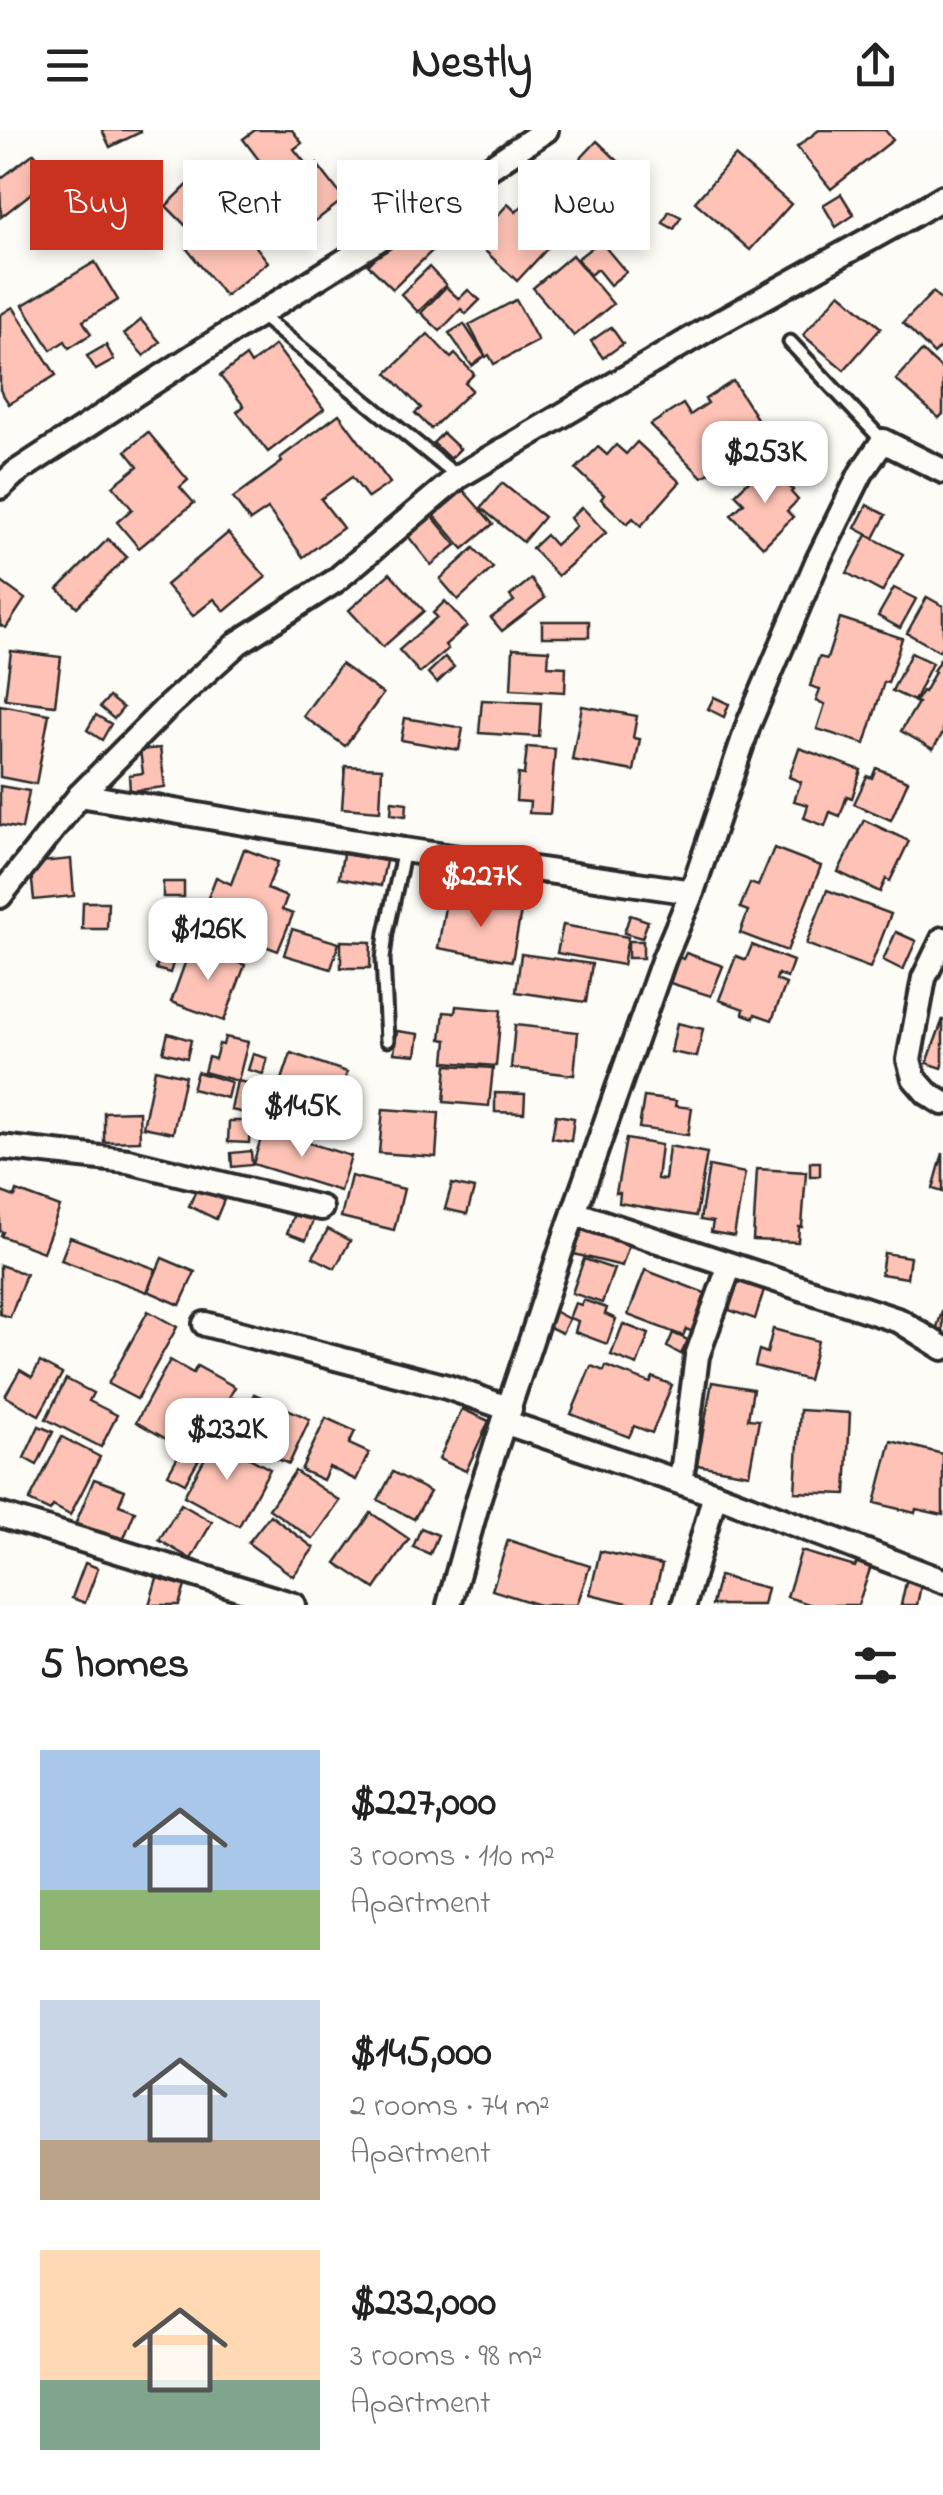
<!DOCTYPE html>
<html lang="en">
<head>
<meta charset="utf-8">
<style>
  body { margin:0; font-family:"Indie Flower",sans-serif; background:#f6f6f6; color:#222; height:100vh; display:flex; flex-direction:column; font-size:38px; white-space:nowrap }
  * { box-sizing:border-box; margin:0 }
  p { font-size:32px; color:#767676 }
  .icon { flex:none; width:55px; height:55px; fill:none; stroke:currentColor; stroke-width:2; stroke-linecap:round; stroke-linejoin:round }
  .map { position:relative; height:1475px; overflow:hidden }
  .panel { display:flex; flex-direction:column; background:#fff; flex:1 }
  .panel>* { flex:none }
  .top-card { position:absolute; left:30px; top:30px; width:885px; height:90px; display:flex; gap:20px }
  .price { position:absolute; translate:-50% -85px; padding:0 22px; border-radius:20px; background:#fff; color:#222; font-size:32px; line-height:65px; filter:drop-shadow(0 2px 5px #0008) }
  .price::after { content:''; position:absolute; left:50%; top:60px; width:30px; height:22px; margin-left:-15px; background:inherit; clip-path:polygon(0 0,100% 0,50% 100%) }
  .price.on { background:#c8321e; color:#fff }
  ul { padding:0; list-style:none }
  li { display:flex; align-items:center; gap:30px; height:250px; padding:0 40px }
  li span { display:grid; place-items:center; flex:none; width:280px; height:200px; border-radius:0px; color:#555 }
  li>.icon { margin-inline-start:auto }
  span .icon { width:120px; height:120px; fill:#fffc; stroke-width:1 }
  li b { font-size:42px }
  h2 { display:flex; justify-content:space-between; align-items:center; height:120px; padding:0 40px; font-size:42px }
  .chip { padding:0 35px; border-radius:0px; background:#fff; box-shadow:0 5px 15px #0003; font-size:35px; line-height:90px }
  .chip.on { background:#c8321e; color:#fff }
  header { display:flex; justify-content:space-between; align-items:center; height:130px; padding:0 40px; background:#fff; font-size:45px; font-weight:800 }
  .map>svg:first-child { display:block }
</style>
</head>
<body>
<header><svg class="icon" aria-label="menu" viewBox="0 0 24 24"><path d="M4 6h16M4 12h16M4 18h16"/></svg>Nestly<svg class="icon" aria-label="share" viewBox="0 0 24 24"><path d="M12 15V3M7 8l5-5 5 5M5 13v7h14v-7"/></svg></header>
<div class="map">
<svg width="943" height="1475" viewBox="0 0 943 1475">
  <rect width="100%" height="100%" fill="#fdfcf7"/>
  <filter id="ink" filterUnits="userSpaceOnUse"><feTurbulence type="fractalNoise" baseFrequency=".01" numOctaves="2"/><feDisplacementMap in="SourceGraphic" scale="20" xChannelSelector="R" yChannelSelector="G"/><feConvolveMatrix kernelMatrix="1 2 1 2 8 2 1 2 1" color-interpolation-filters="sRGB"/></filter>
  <g filter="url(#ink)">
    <!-- building -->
    <g fill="#fec3b6" stroke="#2b2b2b" stroke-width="2.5">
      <polygon points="102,0 140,0 141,2 110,17"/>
      <polygon points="255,0 292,0 302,13 294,19 310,39 317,34 344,69 309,96 243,9"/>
      <polygon points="819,0 885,0 893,10 831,59 797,17"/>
      <polygon points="597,11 638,50 585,105 551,72 574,48 568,42"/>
      <polygon points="34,23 53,46 1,87 0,49"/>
      <polygon points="735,26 791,74 750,120 695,72"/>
      <polygon points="207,36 233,61 187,97 166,76"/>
      <polygon points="841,64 854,85 836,97 823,75"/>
      <polygon points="283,68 307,96 294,106 271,79"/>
      <polygon points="526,72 551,95 548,97 558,107 517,151 466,103 480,88 489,95 508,74 516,82"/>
      <polygon points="669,81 681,87 674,99 663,93"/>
      <polygon points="235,82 254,106 250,109 268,132 225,166 187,119"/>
      <polygon points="407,96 432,121 393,159 368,135"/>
      <polygon points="600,111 626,142 610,155 597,139 590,145 577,129"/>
      <polygon points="572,125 613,174 574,206 533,158"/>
      <polygon points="95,132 118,170 83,191 91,204 69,218 65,211 51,220 23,175"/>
      <polygon points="429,137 446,155 418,182 401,164"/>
      <polygon points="446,157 459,169 468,160 480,170 466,184 461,179 440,201 421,183"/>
      <polygon points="933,162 943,172 943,215 934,224 903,193"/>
      <polygon points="840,163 881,198 844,240 803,205"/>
      <polygon points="516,170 538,211 494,234 489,225 486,227 469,195"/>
      <polygon points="13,177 56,245 9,274 0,260 0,185"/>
      <polygon points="141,190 160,212 144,226 124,204"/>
      <polygon points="464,194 485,226 472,236 449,203"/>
      <polygon points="611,197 623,214 603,228 591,211"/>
      <polygon points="428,204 451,228 455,224 474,244 465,253 472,260 431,299 415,283 421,278 387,243"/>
      <polygon points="106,215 114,230 96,240 87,226"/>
      <polygon points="275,215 324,279 268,322 237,282 244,276 220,246 246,226 251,234"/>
      <polygon points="922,221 943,240 943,284 939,288 896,250"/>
      <polygon points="733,251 770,309 702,347 650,295 683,274 690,285 708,273 705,269"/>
      <polygon points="339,284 390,353 368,368 352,347 321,369 343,398 303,427 268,379 250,391 233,368 282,332 280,328"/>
      <polygon points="148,302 188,350 180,357 194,373 139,418 117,392 132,379 113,356 138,336 126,321"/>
      <polygon points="443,303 460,319 450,329 433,313"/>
      <polygon points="637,312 680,352 641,396 633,388 627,394 601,369 604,365 576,339 598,317 607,325 616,315 626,324"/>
      <polygon points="762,338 772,347 776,343 793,360 791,362 798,370 787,381 793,387 763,417 731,385 744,373 735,364"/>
      <polygon points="502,353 544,387 523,412 481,378"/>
      <polygon points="463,360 493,394 463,419 434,385"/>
      <polygon points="867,375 886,385 874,408 855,398"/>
      <polygon points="582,377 606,403 558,446 532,418 546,405 555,415 576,396 570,388"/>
      <polygon points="432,386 456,415 431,435 408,406"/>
      <polygon points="228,403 266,447 225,481 214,469 193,486 166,455"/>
      <polygon points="867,405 903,424 882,462 847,443"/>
      <polygon points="108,409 127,427 77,477 58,459"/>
      <polygon points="474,418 493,438 458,470 440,449"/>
      <polygon points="390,443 424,481 383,517 349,480"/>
      <polygon points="531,449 545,468 502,501 491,488 514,471 510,466"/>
      <polygon points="0,451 25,469 6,498 0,495"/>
      <polygon points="894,458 916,469 900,498 878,486"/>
      <polygon points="927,467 943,476 943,514 939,521 907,503"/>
      <polygon points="445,471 467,496 445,515 448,519 420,543 399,520 437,487 433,483"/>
      <polygon points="840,488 902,508 888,553 884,552 865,614 817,599 825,574 816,571 820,559 810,556 819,527 827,529"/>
      <rect x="542" y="491" width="47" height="16"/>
      <polygon points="513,518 549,520 548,536 566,537 565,562 511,559"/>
      <polygon points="11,521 61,527 55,575 5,569"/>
      <polygon points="911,523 932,533 914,571 892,561"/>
      <polygon points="445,527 454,537 437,553 428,543"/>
      <polygon points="941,528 943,529 943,603 933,619 901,601 918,573 915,572 922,561 924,562 935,542 933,541"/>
      <polygon points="341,534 383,564 345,616 303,586"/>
      <polygon points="109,567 123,578 114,589 100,577"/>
      <polygon points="714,567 729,574 724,587 708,579"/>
      <polygon points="482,570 541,573 539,607 479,603"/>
      <polygon points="0,575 49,584 36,654 0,647"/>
      <polygon points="582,576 637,586 633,608 640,609 634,641 572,630"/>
      <polygon points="96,585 111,594 102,610 87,600"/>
      <polygon points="405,588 463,598 459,620 401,610"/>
      <polygon points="527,617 555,619 550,684 529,683 530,672 516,671 518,644 524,645"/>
      <polygon points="160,618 165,657 130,661 129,645 143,643 140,620"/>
      <polygon points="799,618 861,640 852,668 847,666 840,686 830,682 825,696 804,688 808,675 794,671 801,652 789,647"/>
      <polygon points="345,636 382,638 380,681 342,678"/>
      <polygon points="876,638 908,651 891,690 854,674 867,646 872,648"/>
      <polygon points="0,656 29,661 22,699 0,695"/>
      <polygon points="392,671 407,673 406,686 391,684"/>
      <polygon points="864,690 909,711 890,751 886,749 880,762 838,742"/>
      <polygon points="774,718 821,736 787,821 740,803 748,781 740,778 750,753 758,756"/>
      <polygon points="244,719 278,732 267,759 287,767 282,780 293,784 278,821 199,791 216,747 231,754"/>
      <polygon points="343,724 386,731 381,756 339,748"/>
      <polygon points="71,729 74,766 34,770 30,733"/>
      <rect x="163" y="752" width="21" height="15"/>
      <polygon points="827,760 891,784 870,838 806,814"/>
      <polygon points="446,771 493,779 494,772 522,776 512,831 438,818"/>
      <polygon points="83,772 108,772 107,799 82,799"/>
      <polygon points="630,785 648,791 642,808 624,803"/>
      <polygon points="563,795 628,807 623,835 557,823"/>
      <polygon points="292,799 339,813 331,839 284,825"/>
      <polygon points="166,801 182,805 170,843 156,839"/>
      <polygon points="896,802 916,811 903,840 883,830"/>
      <polygon points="341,811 371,812 370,838 341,838"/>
      <rect x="628" y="811" width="15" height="17"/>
      <polygon points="752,815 793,831 787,848 778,844 776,850 786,854 772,890 755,884 754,888 743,884 744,879 719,870 736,826 746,830"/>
      <polygon points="191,816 245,835 224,891 171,872"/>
      <polygon points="686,823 723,836 711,866 670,853 679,827 683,829"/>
      <polygon points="521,824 592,834 586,872 516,862"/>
      <polygon points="456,876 501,880 496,936 445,932 447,910 441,909 444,882 455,883"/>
      <polygon points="943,889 943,935 942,938 927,933"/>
      <polygon points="677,893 703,899 697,927 671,922"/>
      <polygon points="515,895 578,902 574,945 511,938"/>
      <polygon points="397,901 419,904 416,925 394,923"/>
      <polygon points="168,903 191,910 187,928 163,922"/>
      <polygon points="225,907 248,912 238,951 204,942 208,927 215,929 219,914 223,915"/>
      <polygon points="291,923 347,942 329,1001 297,991 293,1003 267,994"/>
      <polygon points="253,924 267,928 263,944 248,940"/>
      <polygon points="447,935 493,938 489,976 444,972"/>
      <polygon points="155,939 185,946 173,1003 143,997"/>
      <polygon points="197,942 231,952 227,968 192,959"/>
      <polygon points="237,951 259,955 254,985 231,980"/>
      <polygon points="495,963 525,964 524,983 495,982"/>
      <polygon points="644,967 676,971 675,976 692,978 688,1005 639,998"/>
      <polygon points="383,979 439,983 436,1027 379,1023"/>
      <polygon points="139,981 140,1011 104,1012 104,982"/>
      <polygon points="556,985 574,988 571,1011 552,1008"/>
      <polygon points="229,991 250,991 249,1013 228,1012"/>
      <polygon points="264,999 351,1026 340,1061 253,1034"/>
      <polygon points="626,1009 661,1015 657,1049 665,1050 669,1016 707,1023 696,1086 619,1073 620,1063 616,1063"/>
      <polygon points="251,1021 252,1035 232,1037 231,1023"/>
      <polygon points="943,1023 943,1062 933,1059"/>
      <rect x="810" y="1032" width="10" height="14"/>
      <polygon points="709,1036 745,1043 734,1106 711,1102 713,1092 700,1090"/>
      <polygon points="757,1039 806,1042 802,1097 799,1097 798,1112 753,1110"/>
      <polygon points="351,1046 404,1059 394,1100 341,1087"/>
      <polygon points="452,1054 474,1059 467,1084 445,1079"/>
      <polygon points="197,1058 224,1070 216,1089 189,1076"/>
      <polygon points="17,1061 60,1077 43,1122 1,1106 3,1102 0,1101 0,1067 2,1062 15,1067"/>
      <polygon points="296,1078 315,1085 306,1110 287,1103"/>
      <polygon points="328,1099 350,1111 335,1138 313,1127"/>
      <polygon points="582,1100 629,1115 622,1136 574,1124"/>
      <polygon points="70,1107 156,1139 147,1162 61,1130"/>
      <polygon points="884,1123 910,1127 907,1148 881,1144"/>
      <polygon points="162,1128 195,1142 180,1175 148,1161"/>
      <polygon points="584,1129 614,1139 602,1173 572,1163"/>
      <polygon points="0,1135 26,1144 10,1187 0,1184"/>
      <polygon points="645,1140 710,1165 696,1203 686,1199 683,1206 628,1185"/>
      <polygon points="740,1145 766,1153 755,1189 729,1180"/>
      <polygon points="583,1170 607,1178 605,1184 616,1189 607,1214 575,1202 578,1191 569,1188 575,1173 581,1175"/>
      <polygon points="943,1178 943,1207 935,1204"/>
      <polygon points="550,1179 569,1189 562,1203 543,1194"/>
      <polygon points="148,1181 177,1197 137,1269 108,1254"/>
      <polygon points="623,1194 649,1204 637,1235 611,1225"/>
      <polygon points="773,1199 818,1211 808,1250 755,1236 759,1220 767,1223"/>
      <polygon points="673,1203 688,1210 681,1224 667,1217"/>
      <polygon points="170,1230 193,1243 197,1236 235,1257 205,1310 196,1306 188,1321 136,1292"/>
      <polygon points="40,1232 62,1244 39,1285 5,1266 20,1240 32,1247"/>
      <polygon points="591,1236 604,1241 606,1236 650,1253 653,1247 672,1255 652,1303 634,1296 629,1307 571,1284"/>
      <polygon points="66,1249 93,1263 89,1271 117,1285 101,1317 46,1289"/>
      <polygon points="712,1252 753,1259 748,1289 759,1290 749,1344 697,1335"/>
      <polygon points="254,1264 310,1289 289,1334 233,1309"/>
      <polygon points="233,1268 248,1275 233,1306 218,1298"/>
      <polygon points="462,1279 489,1291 466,1341 439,1329"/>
      <polygon points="800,1280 850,1283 846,1364 795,1362"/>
      <polygon points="326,1288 355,1301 349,1314 369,1323 356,1350 329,1337 323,1350 301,1340"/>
      <polygon points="39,1296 53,1302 37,1335 24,1328"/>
      <polygon points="62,1307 100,1327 70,1385 53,1376 50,1381 29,1371"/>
      <polygon points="215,1310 270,1339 239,1396 184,1366"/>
      <polygon points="891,1311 943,1324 943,1385 916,1379 915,1383 875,1373"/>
      <polygon points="182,1319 199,1329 185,1353 168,1344"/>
      <polygon points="295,1341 340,1371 313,1409 269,1379"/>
      <polygon points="393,1342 430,1362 414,1389 378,1370"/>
      <polygon points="94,1349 125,1360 119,1375 135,1381 122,1413 75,1395"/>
      <polygon points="181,1374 212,1392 191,1429 159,1410"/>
      <polygon points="371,1383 409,1409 375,1459 336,1433"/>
      <polygon points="270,1385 314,1418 293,1446 248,1413"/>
      <polygon points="421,1398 438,1405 430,1424 413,1417"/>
      <polygon points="508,1410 590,1436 577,1475 539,1475 492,1460"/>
      <polygon points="600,1421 662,1435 652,1475 636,1475 590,1464"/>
      <polygon points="801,1421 855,1437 860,1423 874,1427 858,1475 812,1475 787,1467"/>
      <polygon points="85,1433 98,1438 85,1473 72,1468"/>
      <polygon points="719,1446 767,1458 763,1475 712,1475"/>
      <polygon points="157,1448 185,1456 179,1475 149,1475"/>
      <polygon points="906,1452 921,1455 917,1475 901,1475"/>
    </g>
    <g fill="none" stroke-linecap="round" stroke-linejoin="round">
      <!-- service casing -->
      <g stroke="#2b2b2b" stroke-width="19">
        <g id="service">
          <polyline points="260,185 458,347"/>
          <polyline points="790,212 883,311"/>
          <polyline points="387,910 383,829 386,803 404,720"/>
        </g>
      </g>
      <!-- minor casing -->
      <g stroke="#2b2b2b" stroke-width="30">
        <g id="minor">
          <polyline points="0,357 15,343 201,221 443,69 546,0"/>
          <polyline points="80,665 404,720 692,762"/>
          <polyline points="0,766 80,665 164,580 238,513 335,451 458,347 706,200 913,85 943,67"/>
          <polyline points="943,809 924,848 909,930 914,948 927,963 943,973"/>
          <polyline points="0,1017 128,1031 321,1078"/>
          <polyline points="574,1083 900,1191 943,1218"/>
          <polyline points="205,1194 447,1257 510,1279"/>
          <polyline points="504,1292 715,1364 943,1451"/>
          <polyline points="681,1352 697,1226 730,1135"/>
          <polyline points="0,1385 294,1475"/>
          <polyline points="449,1475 480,1364 565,1108 663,831 692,762 749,593 817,432 861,343 883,311 943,341"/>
          <polyline points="684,1475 715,1364"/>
        </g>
      </g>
      <!-- service -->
      <use href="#service" stroke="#fdfcf7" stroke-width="11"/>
      <!-- minor -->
      <use href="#minor" stroke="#fdfcf7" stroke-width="22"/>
    </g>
  </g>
</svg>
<b class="price" style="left:765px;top:376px">$253K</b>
<b class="price on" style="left:481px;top:800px">$227K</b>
<b class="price" style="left:208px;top:853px">$126K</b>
<b class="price" style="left:302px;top:1030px">$145K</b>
<b class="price" style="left:227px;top:1353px">$232K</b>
<div class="top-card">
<a class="chip on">Buy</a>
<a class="chip">Rent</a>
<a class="chip">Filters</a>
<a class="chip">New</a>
</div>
</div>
<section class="panel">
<h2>5 homes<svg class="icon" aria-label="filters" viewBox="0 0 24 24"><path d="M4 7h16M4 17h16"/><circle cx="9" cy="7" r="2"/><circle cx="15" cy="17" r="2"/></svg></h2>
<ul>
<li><span style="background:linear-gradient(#a9c7e8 70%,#8fb573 0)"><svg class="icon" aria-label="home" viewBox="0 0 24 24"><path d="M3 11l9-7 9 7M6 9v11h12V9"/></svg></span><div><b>$227,000</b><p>3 rooms · 110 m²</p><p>Apartment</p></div></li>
<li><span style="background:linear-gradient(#c9d6e8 70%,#b9a48a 0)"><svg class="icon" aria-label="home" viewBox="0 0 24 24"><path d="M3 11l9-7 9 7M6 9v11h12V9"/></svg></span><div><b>$145,000</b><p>2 rooms · 74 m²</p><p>Apartment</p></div></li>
<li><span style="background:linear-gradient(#ffd9b3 65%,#7fa58c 0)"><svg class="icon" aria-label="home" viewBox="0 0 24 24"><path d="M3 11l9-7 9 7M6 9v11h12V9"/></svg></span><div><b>$232,000</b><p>3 rooms · 98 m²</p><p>Apartment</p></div></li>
</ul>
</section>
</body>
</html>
